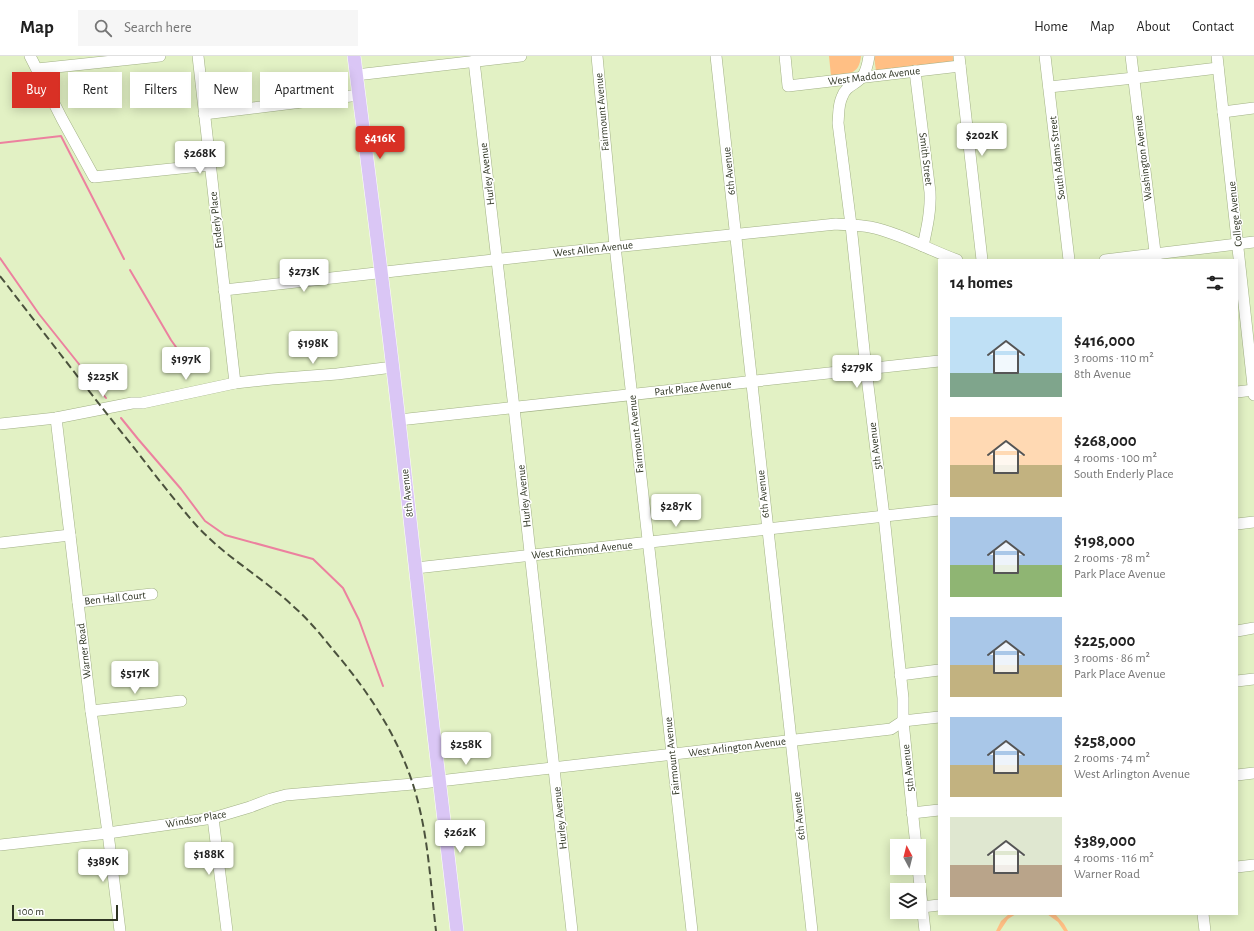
<!DOCTYPE html>
<html lang="en">
<head>
<meta charset="utf-8">
<style>
  body { margin:0; font-family:"Alegreya Sans",sans-serif; background:#f6f6f6; color:#222; height:100vh; display:flex; flex-direction:column; font-size:15px; white-space:nowrap }
  * { box-sizing:border-box; margin:0 }
  p { font-size:13px; color:#767676 }
  .icon { flex:none; width:22px; height:22px; fill:none; stroke:currentColor; stroke-width:2; stroke-linecap:round; stroke-linejoin:round }
  .map { position:relative; flex:1; overflow:hidden }
  .drawer { position:absolute; left:938px; top:203px; width:300px; height:656px; display:flex; flex-direction:column; background:#fff; border-radius:0px; box-shadow:0 2px 10px #0003 }
  .drawer>* { flex:none }
  .top-card { position:absolute; left:12px; top:16px; width:380px; height:36px; display:flex; gap:8px }
  .needle { width:26px; rotate:353deg }
  .buttons { position:absolute; left:890px; top:783px; display:grid; gap:8px }
  .buttons a { display:grid; place-items:center; width:36px; height:36px; border-radius:0px; background:#fff; box-shadow:0 2px 10px #0003; font-size:20px }
  .scale { position:absolute; left:12px; bottom:10px; width:106px; box-sizing:border-box; padding-left:4px; border:2px solid #2e3423; border-top:0; font-size:11px; line-height:14px; white-space:nowrap; color:#2e3423; -webkit-text-stroke:3px #fff; paint-order:stroke }
  .price { position:absolute; translate:-50% -34px; padding:0 9px; border-radius:4px; background:#fff; color:#222; font-size:13px; line-height:26px; filter:drop-shadow(0 1px 2px #0008) }
  .price::after { content:''; position:absolute; left:50%; top:24px; width:12px; height:9px; margin-left:-6px; background:inherit; clip-path:polygon(0 0,100% 0,50% 100%) }
  .price.selected { background:#d93025; color:#fff }
  ul { padding:0; list-style:none }
  li { display:flex; align-items:center; gap:12px; height:100px; padding:0 12px }
  li span { display:grid; place-items:center; flex:none; width:112px; height:80px; border-radius:0px; color:#555 }
  li>.icon { margin-inline-start:auto }
  span .icon { width:48px; height:48px; fill:#fffc; stroke-width:1 }
  li b { font-size:17px }
  h2 { display:flex; justify-content:space-between; align-items:center; height:48px; padding:0 12px; font-size:17px }
  .pill { padding:0 14px; border-radius:0px; background:#fff; box-shadow:0 2px 10px #0003; font-size:14px; line-height:36px }
  .pill.selected { background:#d93025; color:#fff }
  header { display:flex; align-items:center; gap:24px; box-sizing:border-box; height:56px; padding:0 20px; background:#fff; border-bottom:1px solid #e0e0e0 }
  header strong { font-size:19px }
  nav { display:flex; gap:22px; margin-inline-start:auto; font-size:14px }
  .search { width:280px; height:36px; background:#f6f6f6; display:flex; align-items:center; gap:10px; box-sizing:border-box; padding:0 14px; border-radius:0px; color:#767676; font-size:15px }
  .map>svg:first-child { display:block }
</style>
</head>
<body>
<header>
<strong>Map</strong>
<div class="search"><svg class="icon" aria-label="search" viewBox="0 0 24 24"><circle cx="10" cy="10" r="6"/><path d="M15 15l6 6"/></svg>Search here</div>
<nav><a>Home</a><a>Map</a><a>About</a><a>Contact</a></nav>
</header>
<div class="map">
<svg width="1254" height="875" viewBox="0 0 1254 875">
  <rect width="100%" height="100%" fill="#e2f1c4"/>
  <!-- green -->
  <g fill="#ffbf84">
    <path d="M 829,0 L 861,0 C 859,20 848,17 831,20 Z"/>
    <polygon points="874,0 953,0 953,6 876,15"/>
    <polygon points="1009,858 1016,858 1008,863 1000,875 996,875 1001,865"/>
    <polygon points="1047,858 1056,859 1064,868 1068,875 1064,875 1058,866"/>
  </g>
  <g fill="none" stroke-linecap="round" stroke-linejoin="round">
    <!-- stream -->
    <g stroke="#ec819f" stroke-width="2">
      <polyline points="0,87 61,80 124,203"/>
      <polyline points="0,202 39,258 106,342"/>
      <polyline points="130,214 171,284 193,315"/>
      <polyline points="121,362 138,383 181,433 205,465 225,479 313,503 343,532 359,564 383,630"/>
    </g>
    <!-- minor casing -->
    <g stroke="#a2b186" stroke-width="12">
      <g id="minor">
        <polyline points="30,0 62,63 94,121 210,109"/>
        <polyline points="198,0 235,327"/>
        <polyline points="597,0 615,190 692,875"/>
        <polyline points="716,0 812,875"/>
        <polyline points="785,0 788,30 960,10"/>
        <path d="M 869,0 C 868,7 866,16 862,21 C 856,29 846,29 842,41 C 838,49 839,58 838,67 L 851,169 L 866,313 L 884,460 L 903,642 L 903,665 L 916,790"/>
        <polyline points="959,0 982,204"/>
        <polyline points="1045,0 1069,204"/>
        <polyline points="1131,0 1156,204"/>
        <polyline points="1217,0 1254,339"/>
        <polyline points="474,5 514,352 572,875"/>
        <polyline points="37,13 160,0"/>
        <path d="M 915,15 L 930,136 C 931,154 927,172 923,190"/>
        <polyline points="356,19 521,0"/>
        <polyline points="1049,31 1134,22 1218,12"/>
        <polyline points="1223,56 1254,52"/>
        <polyline points="204,58 359,39"/>
        <polyline points="1105,204 1254,186"/>
        <path d="M 224,234 L 556,197 L 836,168 C 847,169 859,169 870,171 C 900,177 929,194 957,204"/>
        <polyline points="1237,336 1254,334"/>
        <polyline points="56,362 91,655 108,777 120,875"/>
        <polyline points="399,364 939,305"/>
        <polyline points="0,368 56,362 132,347 142,347 235,327 272,323 337,318 393,311"/>
        <polyline points="1237,468 1254,466"/>
        <polyline points="0,487 70,479"/>
        <polyline points="416,512 939,454"/>
        <polyline points="78,546 152,538"/>
        <polyline points="1237,575 1254,572"/>
        <polyline points="900,619 939,614"/>
        <polyline points="1237,625 1254,623"/>
        <polyline points="91,655 181,645"/>
        <polyline points="1237,719 1254,717"/>
        <polyline points="912,757 939,754"/>
        <polyline points="213,762 227,875"/>
        <polyline points="0,789 108,777 213,762 250,751 271,743 286,739 413,728 891,673 903,665 939,661"/>
        <polyline points="1237,811 1254,809"/>
        <polyline points="918,812 925,875"/>
        <polyline points="922,851 939,849"/>
        <polyline points="1203,858 1205,875"/>
      </g>
    </g>
    <!-- major casing -->
    <g stroke="#fff" stroke-width="14">
      <path id="major" d="M 354,0 C 371,136 389,272 404,409 C 421,564 438,720 457,875"/>
    </g>
    <!-- minor -->
    <use href="#minor" stroke="#fff" stroke-width="11"/>
    <!-- major -->
    <use href="#major" stroke="#dac6f5" stroke-width="13"/>
    <!-- rail -->
    <path stroke="#4b523d" stroke-width="2" stroke-dasharray="8 4" stroke-linecap="butt" d="M 0,220 C 45,278 89,336 135,393 C 155,419 175,445 196,469 C 225,501 262,521 293,550 C 308,563 321,579 334,595 C 373,641 405,691 419,750 C 429,791 431,833 436,875"/>
  </g>
  <g text-anchor="middle" dominant-baseline="central" stroke-width="3" stroke-linejoin="round" paint-order="stroke">
    <!-- street labels -->
    <g font-size="11" fill="#2e3423" stroke="#fff">
      <text transform="translate(874 20) rotate(-7)">West Maddox Avenue</text>
      <text transform="translate(602 56) rotate(-95)">Fairmount Avenue</text>
      <text transform="translate(1057 102) rotate(-96)">South Adams Street</text>
      <text transform="translate(1143 102) rotate(-97)">Washington Avenue</text>
      <text transform="translate(926 103) rotate(83)">Smith Street</text>
      <text transform="translate(729 115) rotate(-96)">6th Avenue</text>
      <text transform="translate(487 118) rotate(-97)">Hurley Avenue</text>
      <text transform="translate(1235 158) rotate(-96)">College Avenue</text>
      <text transform="translate(216 164) rotate(-96)">Enderly Place</text>
      <text transform="translate(593 193) rotate(-6)">West Allen Avenue</text>
      <text transform="translate(693 332) rotate(-6)">Park Place Avenue</text>
      <text transform="translate(636 378) rotate(-96)">Fairmount Avenue</text>
      <text transform="translate(875 390) rotate(-97)">5th Avenue</text>
      <text transform="translate(407 437) rotate(-96)">8th Avenue</text>
      <text transform="translate(763 438) rotate(-96)">6th Avenue</text>
      <text transform="translate(524 440) rotate(-96)">Hurley Avenue</text>
      <text transform="translate(582 494) rotate(-6)">West Richmond Avenue</text>
      <text transform="translate(115 542) rotate(-6)">Ben Hall Court</text>
      <text transform="translate(84 595) rotate(-97)">Warner Road</text>
      <text transform="translate(737 691) rotate(-7)">West Arlington Avenue</text>
      <text transform="translate(672 700) rotate(-96)">Fairmount Avenue</text>
      <text transform="translate(908 712) rotate(-96)">5th Avenue</text>
      <text transform="translate(799 760) rotate(-96)">6th Avenue</text>
      <text transform="translate(560 762) rotate(-96)">Hurley Avenue</text>
      <text transform="translate(196 763) rotate(-10)">Windsor Place</text>
    </g>
  </g>
</svg>
<div class="buttons">
<a><svg class="needle" viewBox="-14 -14 28 28"><path d="M0-13l5 13h-10z" fill="#e53935"/><path d="M0 13l5-13h-10z" fill="#767676"/></svg></a>
<a><svg class="icon" aria-label="layers" viewBox="0 0 24 24"><path d="M12 4l9 5-9 5-9-5zM3 14l9 5 9-5"/></svg></a>
</div>
<div class="scale">100 m</div>
<b class="price" style="left:982px;top:101px">$202K</b>
<b class="price selected" style="left:380px;top:104px">$416K</b>
<b class="price" style="left:200px;top:119px">$268K</b>
<b class="price" style="left:304px;top:237px">$273K</b>
<b class="price" style="left:313px;top:309px">$198K</b>
<b class="price" style="left:186px;top:325px">$197K</b>
<b class="price" style="left:857px;top:333px">$279K</b>
<b class="price" style="left:103px;top:342px">$225K</b>
<b class="price" style="left:676px;top:472px">$287K</b>
<b class="price" style="left:135px;top:639px">$517K</b>
<b class="price" style="left:466px;top:710px">$258K</b>
<b class="price" style="left:460px;top:798px">$262K</b>
<b class="price" style="left:209px;top:820px">$188K</b>
<b class="price" style="left:103px;top:827px">$389K</b>
<div class="top-card">
<a class="pill selected">Buy</a>
<a class="pill">Rent</a>
<a class="pill">Filters</a>
<a class="pill">New</a>
<a class="pill">Apartment</a>
</div>
<section class="drawer">
<h2>14 homes<svg class="icon" aria-label="filters" viewBox="0 0 24 24"><path d="M4 7h16M4 17h16"/><circle cx="9" cy="7" r="2"/><circle cx="15" cy="17" r="2"/></svg></h2>
<ul>
<li><span style="background:linear-gradient(#bfe0f5 70%,#7fa58c 0)"><svg class="icon" aria-label="home" viewBox="0 0 24 24"><path d="M3 11l9-7 9 7M6 9v11h12V9"/></svg></span><div><b>$416,000</b><p>3 rooms · 110 m²</p><p>8th Avenue</p></div></li>
<li><span style="background:linear-gradient(#ffd9b3 60%,#c2b280 0)"><svg class="icon" aria-label="home" viewBox="0 0 24 24"><path d="M3 11l9-7 9 7M6 9v11h12V9"/></svg></span><div><b>$268,000</b><p>4 rooms · 100 m²</p><p>South Enderly Place</p></div></li>
<li><span style="background:linear-gradient(#a9c7e8 60%,#8fb573 0)"><svg class="icon" aria-label="home" viewBox="0 0 24 24"><path d="M3 11l9-7 9 7M6 9v11h12V9"/></svg></span><div><b>$198,000</b><p>2 rooms · 78 m²</p><p>Park Place Avenue</p></div></li>
<li><span style="background:linear-gradient(#a9c7e8 60%,#c2b280 0)"><svg class="icon" aria-label="home" viewBox="0 0 24 24"><path d="M3 11l9-7 9 7M6 9v11h12V9"/></svg></span><div><b>$225,000</b><p>3 rooms · 86 m²</p><p>Park Place Avenue</p></div></li>
<li><span style="background:linear-gradient(#a9c7e8 60%,#c2b280 0)"><svg class="icon" aria-label="home" viewBox="0 0 24 24"><path d="M3 11l9-7 9 7M6 9v11h12V9"/></svg></span><div><b>$258,000</b><p>2 rooms · 74 m²</p><p>West Arlington Avenue</p></div></li>
<li><span style="background:linear-gradient(#dfe7d0 60%,#b9a48a 0)"><svg class="icon" aria-label="home" viewBox="0 0 24 24"><path d="M3 11l9-7 9 7M6 9v11h12V9"/></svg></span><div><b>$389,000</b><p>4 rooms · 116 m²</p><p>Warner Road</p></div></li>
</ul>
</section>
</div>
</body>
</html>
